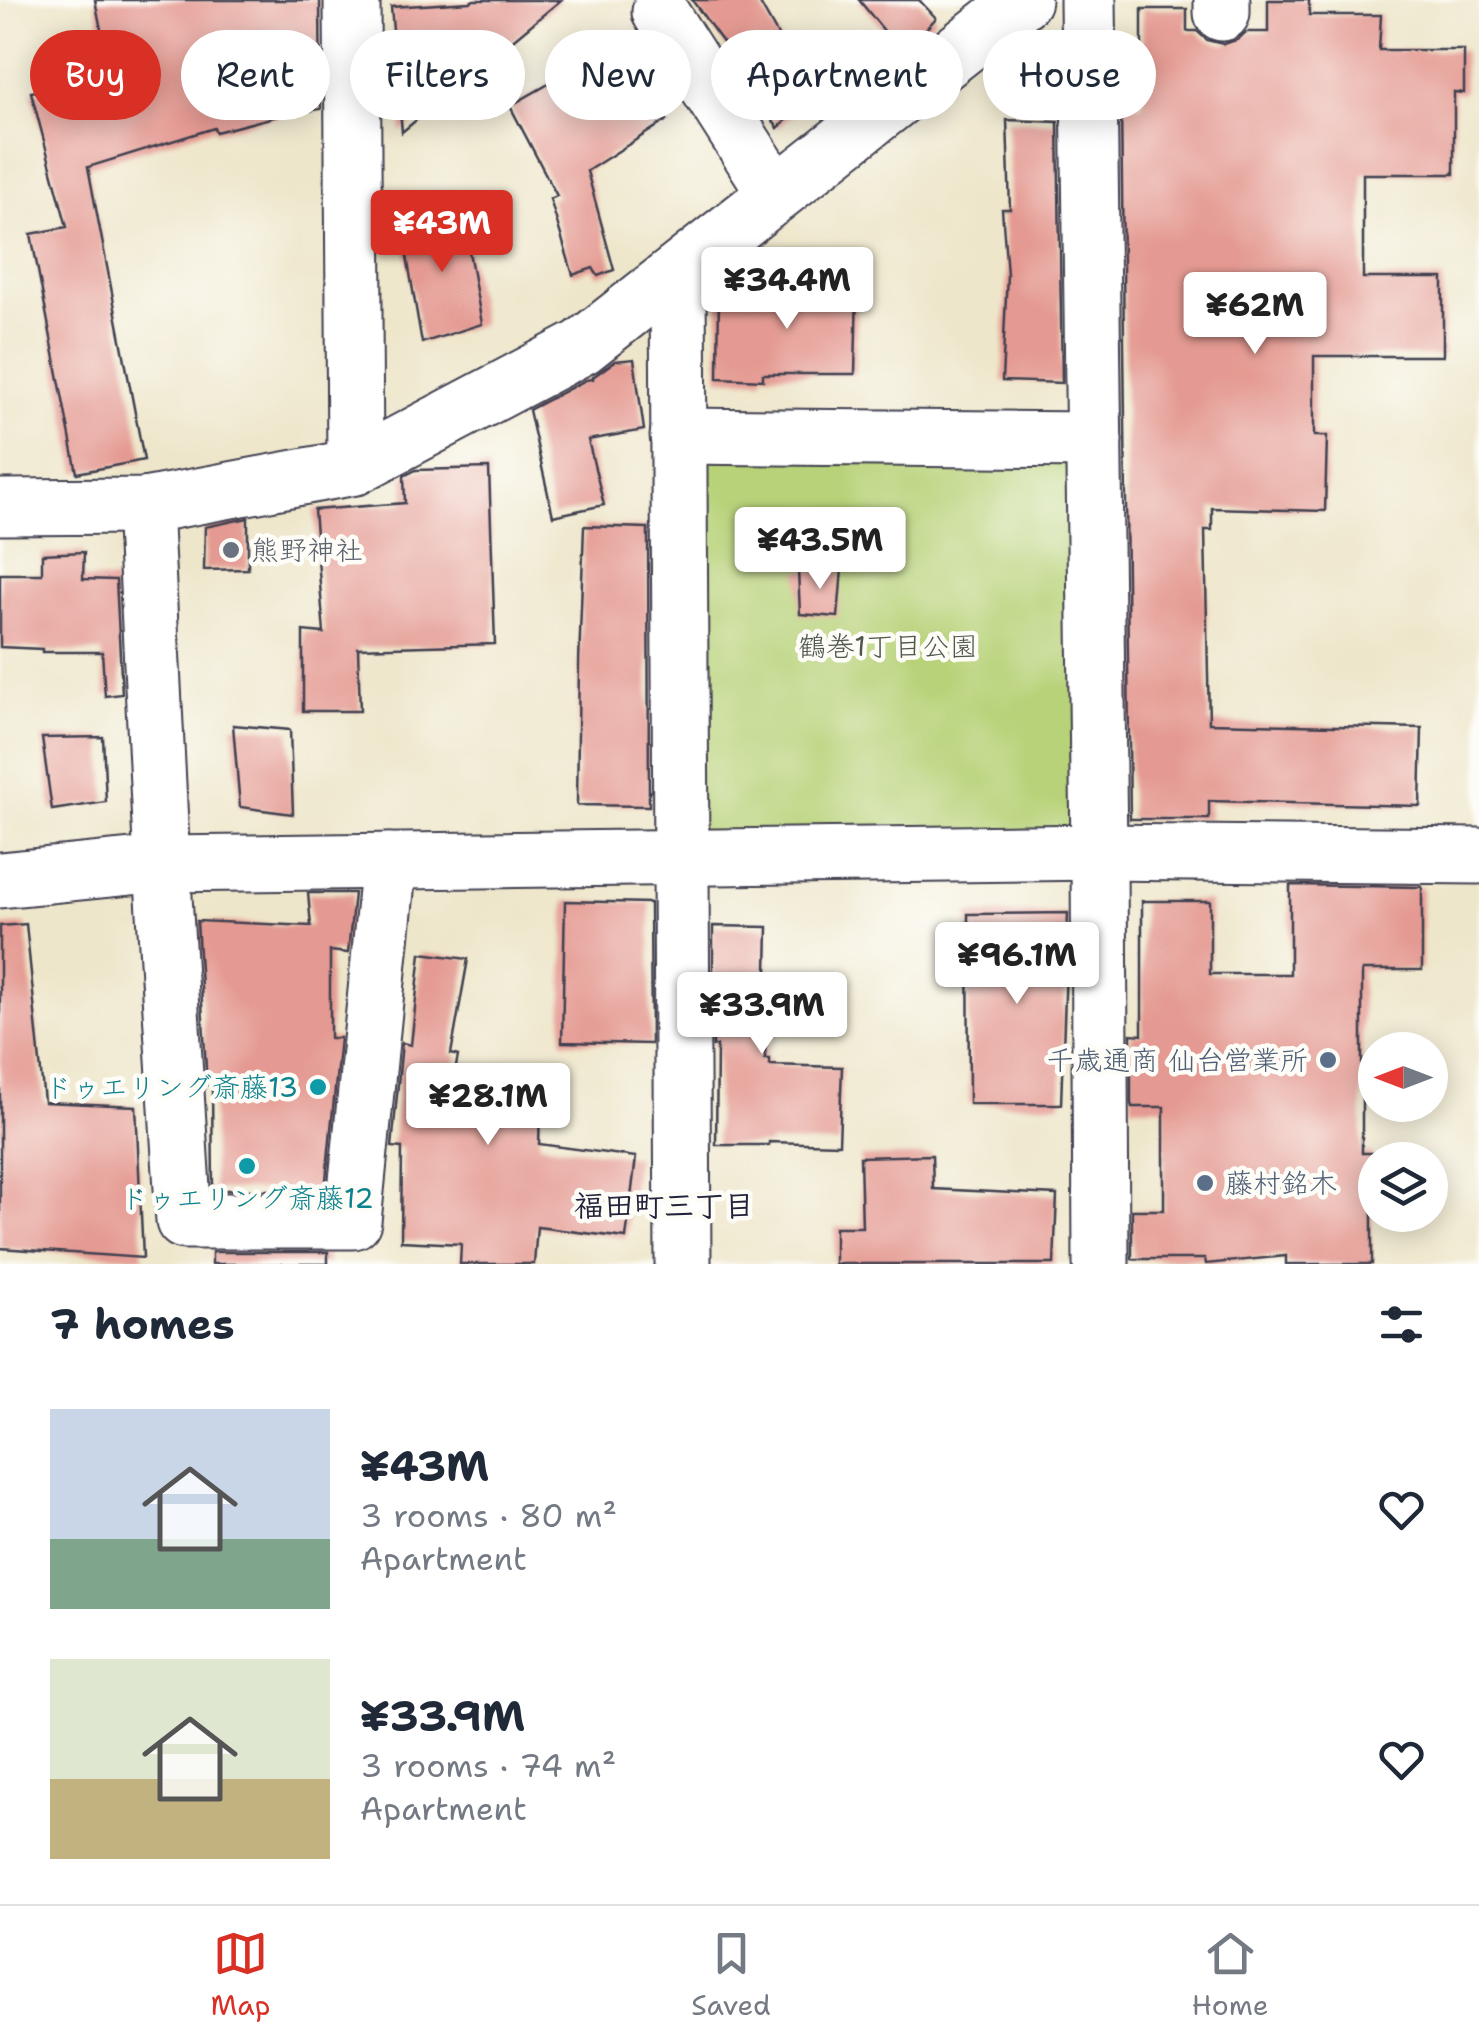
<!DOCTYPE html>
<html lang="en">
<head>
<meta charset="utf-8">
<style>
  body { margin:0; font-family:"Shantell Sans","Klee One",sans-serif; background:#f2f2f3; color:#1f2937; height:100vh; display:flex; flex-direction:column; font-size:38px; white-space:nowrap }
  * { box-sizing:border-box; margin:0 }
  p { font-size:32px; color:#747a83 }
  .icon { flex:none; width:55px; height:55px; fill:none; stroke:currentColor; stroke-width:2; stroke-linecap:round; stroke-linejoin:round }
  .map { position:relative; height:1264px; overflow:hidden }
  .side { display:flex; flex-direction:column; background:#fff; flex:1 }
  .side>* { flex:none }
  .banner { position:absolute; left:30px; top:30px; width:1420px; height:90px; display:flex; gap:20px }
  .needle { width:65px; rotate:270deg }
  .controls { position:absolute; left:1358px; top:1032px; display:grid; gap:20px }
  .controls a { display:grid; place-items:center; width:90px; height:90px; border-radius:50%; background:#fff; box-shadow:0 5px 25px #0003; font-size:50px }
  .price { position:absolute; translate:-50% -85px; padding:0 22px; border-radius:10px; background:#fff; color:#222; font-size:32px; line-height:65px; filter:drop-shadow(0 2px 5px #0008) }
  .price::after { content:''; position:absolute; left:50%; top:60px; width:30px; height:22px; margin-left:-15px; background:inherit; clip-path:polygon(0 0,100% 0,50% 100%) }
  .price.active { background:#d93025; color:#fff }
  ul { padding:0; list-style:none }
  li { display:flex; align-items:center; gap:30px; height:250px; padding:0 50px }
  li span { display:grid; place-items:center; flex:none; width:280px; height:200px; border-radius:0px; color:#555 }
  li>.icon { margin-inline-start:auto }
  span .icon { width:120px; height:120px; fill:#fffc; stroke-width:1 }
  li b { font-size:42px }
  h2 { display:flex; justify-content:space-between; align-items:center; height:120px; padding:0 50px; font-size:42px }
  .tag { padding:0 35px; border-radius:45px; background:#fff; box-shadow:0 5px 25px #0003; font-size:35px; line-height:90px }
  .tag.active { background:#d93025; color:#fff }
  .tabs { display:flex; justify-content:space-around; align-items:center; height:140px; border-top:2px solid #e0e1e3; background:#fff; font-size:28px; color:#747a83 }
  .tabs a { display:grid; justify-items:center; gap:5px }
  .tabs .active { color:#d93025 }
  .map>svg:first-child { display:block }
</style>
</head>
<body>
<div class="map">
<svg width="1479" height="1264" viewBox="0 0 1479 1264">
  <rect width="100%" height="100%" fill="#fdfcf7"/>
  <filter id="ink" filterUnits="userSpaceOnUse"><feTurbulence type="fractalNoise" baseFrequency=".01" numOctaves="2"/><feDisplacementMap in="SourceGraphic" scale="20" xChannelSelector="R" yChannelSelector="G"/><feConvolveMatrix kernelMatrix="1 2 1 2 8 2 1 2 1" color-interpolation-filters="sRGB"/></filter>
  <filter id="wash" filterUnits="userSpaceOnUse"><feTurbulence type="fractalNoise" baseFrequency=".0048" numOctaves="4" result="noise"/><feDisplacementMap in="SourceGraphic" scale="40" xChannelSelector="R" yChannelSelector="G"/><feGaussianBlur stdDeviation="2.25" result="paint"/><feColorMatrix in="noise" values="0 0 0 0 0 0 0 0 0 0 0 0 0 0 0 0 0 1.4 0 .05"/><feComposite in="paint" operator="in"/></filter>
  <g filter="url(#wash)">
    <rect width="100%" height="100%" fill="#eee6ca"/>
    <!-- green -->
    <polygon fill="#b7d278" stroke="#6c7a5a" stroke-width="2.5" points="678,436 1094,440 1099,852 681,858"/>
    <g id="blocks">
      <!-- building -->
      <g fill="#e49a92">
        <polygon points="95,0 320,0 321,109 286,114 216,132 214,128 88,167 144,460 77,473 31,234 67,227 31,92 106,79 103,65 108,64"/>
        <polygon points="474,0 561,0 402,132 391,7 470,2"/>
        <polygon points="692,0 758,0 812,96 778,128 730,62 735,59"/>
        <polygon points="859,0 919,0 936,18 903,54"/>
        <polygon points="1268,0 1309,0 1309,15 1381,15 1379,50 1464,50 1464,93 1454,92 1454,174 1363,174 1363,278 1443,278 1443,356 1314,356 1314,436 1327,436 1325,511 1212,508 1212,530 1205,530 1209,723 1422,728 1420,806 1209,801 1209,819 1130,819 1121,105 1142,105 1142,9 1187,9 1187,31 1197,31 1207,40 1223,44 1237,40 1246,32 1268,32"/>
        <polygon points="626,40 667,120 587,171 614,270 598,276 593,268 573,275 550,199 557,196 510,106"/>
        <polygon points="1007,120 1058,122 1062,383 1002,381 1007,274 1002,209 1010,209"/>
        <polygon points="461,207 482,324 422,343 403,233 412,232 410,219"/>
        <polygon points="807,282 857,286 855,374 763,374 763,380 718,378 719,288 807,297"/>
        <polygon points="634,359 644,430 588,440 604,505 553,516 529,410 586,380 593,379 593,377 615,361"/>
        <polygon points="489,468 495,644 358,648 360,711 303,711 303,631 324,633 314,510 405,503 404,476 416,470"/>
        <polygon points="248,518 248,569 204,570 205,527"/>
        <polygon points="584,526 648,528 649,806 577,805 579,662"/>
        <polygon points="84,552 83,579 116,580 122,694 105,696 102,652 42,652 42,649 0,647 0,574 42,574 42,554"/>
        <polygon points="842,569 838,617 800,614 798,570"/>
        <polygon points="233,725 290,730 293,814 240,807"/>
        <polygon points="103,737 106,802 52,810 42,738"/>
        <polygon points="1290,885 1422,887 1422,970 1362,970 1362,1153 1372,1153 1372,1264 1286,1264 1286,1256 1206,1264 1205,1259 1132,1259 1132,1210 1164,1210 1164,1107 1132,1107 1131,1103 1131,1034 1142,1035 1142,901 1210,901 1210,974 1290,974"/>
        <polygon points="308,893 354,893 348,953 330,951 330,1038 340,1038 325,1190 213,1190 212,1085 207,1085 197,921 311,926"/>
        <polygon points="565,901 650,903 651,1044 562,1042"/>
        <polygon points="1068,913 1061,1104 969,1104 968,914"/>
        <polygon points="26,924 44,1102 136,1106 143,1258 0,1248 0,926"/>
        <polygon points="713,926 768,927 765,1059 770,1059 770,1065 842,1067 839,1144 769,1142 769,1145 716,1145 717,1046 713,1046"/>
        <polygon points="421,953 468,959 451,1054 458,1056 454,1077 541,1078 539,1144 636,1157 626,1238 537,1227 534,1264 460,1264 461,1244 401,1241 402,1148 392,1147 402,1043 411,1045"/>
        <polygon points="932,1155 933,1189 1057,1195 1054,1264 835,1264 835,1227 862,1227 860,1157"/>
        <rect x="212" y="1252" width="116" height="12"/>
      </g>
    </g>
  </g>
  <g filter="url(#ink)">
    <use href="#blocks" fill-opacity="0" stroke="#413f50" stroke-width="2.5"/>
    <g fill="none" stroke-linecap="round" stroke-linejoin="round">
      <!-- minor casing -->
      <g stroke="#413f50" stroke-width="59">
        <g id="minor">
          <polyline points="352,0 355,467"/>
          <polyline points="1088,0 1099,852 1101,1264"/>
          <polyline points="660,12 776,194"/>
          <polyline points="1222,13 1222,0"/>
          <polyline points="678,272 683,1264"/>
          <polyline points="678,436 1094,440"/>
          <polyline points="144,506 162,864 184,1221 353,1221 389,861"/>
          <polyline points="0,507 144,506 355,467 582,347 1023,0"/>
          <polyline points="0,880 162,864 1099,852 1479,856"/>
        </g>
      </g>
      <!-- minor -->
      <use href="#minor" stroke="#fff" stroke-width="55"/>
    </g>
  </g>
  <!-- markers -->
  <circle fill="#6b7280" stroke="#fdfcf7" stroke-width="4" cx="231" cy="550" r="10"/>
  <g fill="#5c6f8a" stroke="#fdfcf7" stroke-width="4">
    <circle cx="1328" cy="1060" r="10"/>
    <circle cx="1205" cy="1183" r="10"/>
  </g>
  <g fill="#0f9aa8" stroke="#fdfcf7" stroke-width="4">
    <circle cx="318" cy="1087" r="10"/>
    <circle cx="247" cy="1166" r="10"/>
  </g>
  <g text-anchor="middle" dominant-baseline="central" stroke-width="9" stroke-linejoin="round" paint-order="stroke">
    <!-- worship labels -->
    <g font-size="28" fill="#5b616d" stroke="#fdfcf7" text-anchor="start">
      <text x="251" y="550">熊野神社</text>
    </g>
    <!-- park labels -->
    <g font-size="28" fill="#4f574d" stroke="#fdfcf7">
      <text x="888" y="646">鶴巻1丁目公園</text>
    </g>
    <!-- service labels -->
    <g font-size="28" fill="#4e5e75" stroke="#fdfcf7" text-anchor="end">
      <text x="1308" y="1060">千歳通商 仙台営業所</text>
      <text x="1225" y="1183" text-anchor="start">藤村銘木</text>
    </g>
    <!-- culture labels -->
    <g font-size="28" fill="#0d838f" stroke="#fdfcf7" text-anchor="end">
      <text x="298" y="1087">ドゥエリング斎藤13</text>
      <text x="247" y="1198" text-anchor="middle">ドゥエリング斎藤12</text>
    </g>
    <!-- neighbourhood labels -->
    <g font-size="30" font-weight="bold" fill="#22223b" stroke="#fdfcf7">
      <text x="664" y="1205">福田町三丁目</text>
    </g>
  </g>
</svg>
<div class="controls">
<a><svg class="needle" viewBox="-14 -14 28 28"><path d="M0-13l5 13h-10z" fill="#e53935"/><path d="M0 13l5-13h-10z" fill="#747a83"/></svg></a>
<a><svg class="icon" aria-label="layers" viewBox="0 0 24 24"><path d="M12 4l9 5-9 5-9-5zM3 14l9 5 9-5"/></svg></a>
</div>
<b class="price active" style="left:442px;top:275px">¥43M</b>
<b class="price" style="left:787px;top:332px">¥34.4M</b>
<b class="price" style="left:1255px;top:357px">¥62M</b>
<b class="price" style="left:820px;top:592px">¥43.5M</b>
<b class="price" style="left:1017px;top:1007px">¥96.1M</b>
<b class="price" style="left:762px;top:1057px">¥33.9M</b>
<b class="price" style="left:488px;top:1148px">¥28.1M</b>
<div class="banner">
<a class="tag active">Buy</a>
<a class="tag">Rent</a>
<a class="tag">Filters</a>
<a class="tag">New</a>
<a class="tag">Apartment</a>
<a class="tag">House</a>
</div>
</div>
<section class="side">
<h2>7 homes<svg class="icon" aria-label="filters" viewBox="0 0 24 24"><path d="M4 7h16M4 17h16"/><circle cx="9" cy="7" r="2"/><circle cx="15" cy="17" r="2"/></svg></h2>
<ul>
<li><span style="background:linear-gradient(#c9d6e8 65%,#7fa58c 0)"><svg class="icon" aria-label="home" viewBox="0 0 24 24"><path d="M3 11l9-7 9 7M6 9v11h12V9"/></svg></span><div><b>¥43M</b><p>3 rooms · 80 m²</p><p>Apartment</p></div><svg class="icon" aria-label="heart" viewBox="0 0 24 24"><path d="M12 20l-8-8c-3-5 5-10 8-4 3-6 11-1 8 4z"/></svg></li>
<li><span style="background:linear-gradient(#dfe7d0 60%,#c2b280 0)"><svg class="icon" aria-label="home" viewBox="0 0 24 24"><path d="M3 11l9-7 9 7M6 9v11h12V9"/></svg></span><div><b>¥33.9M</b><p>3 rooms · 74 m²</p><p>Apartment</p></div><svg class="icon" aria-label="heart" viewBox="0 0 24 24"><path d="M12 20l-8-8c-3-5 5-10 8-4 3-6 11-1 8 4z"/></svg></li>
</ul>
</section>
<nav class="tabs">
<a class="active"><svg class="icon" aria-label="map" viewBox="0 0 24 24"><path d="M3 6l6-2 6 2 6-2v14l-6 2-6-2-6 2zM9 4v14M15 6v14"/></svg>Map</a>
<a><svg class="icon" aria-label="saved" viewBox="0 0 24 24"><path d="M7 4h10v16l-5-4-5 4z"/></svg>Saved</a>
<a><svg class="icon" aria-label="home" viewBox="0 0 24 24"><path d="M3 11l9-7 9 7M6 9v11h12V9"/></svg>Home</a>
</nav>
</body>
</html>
